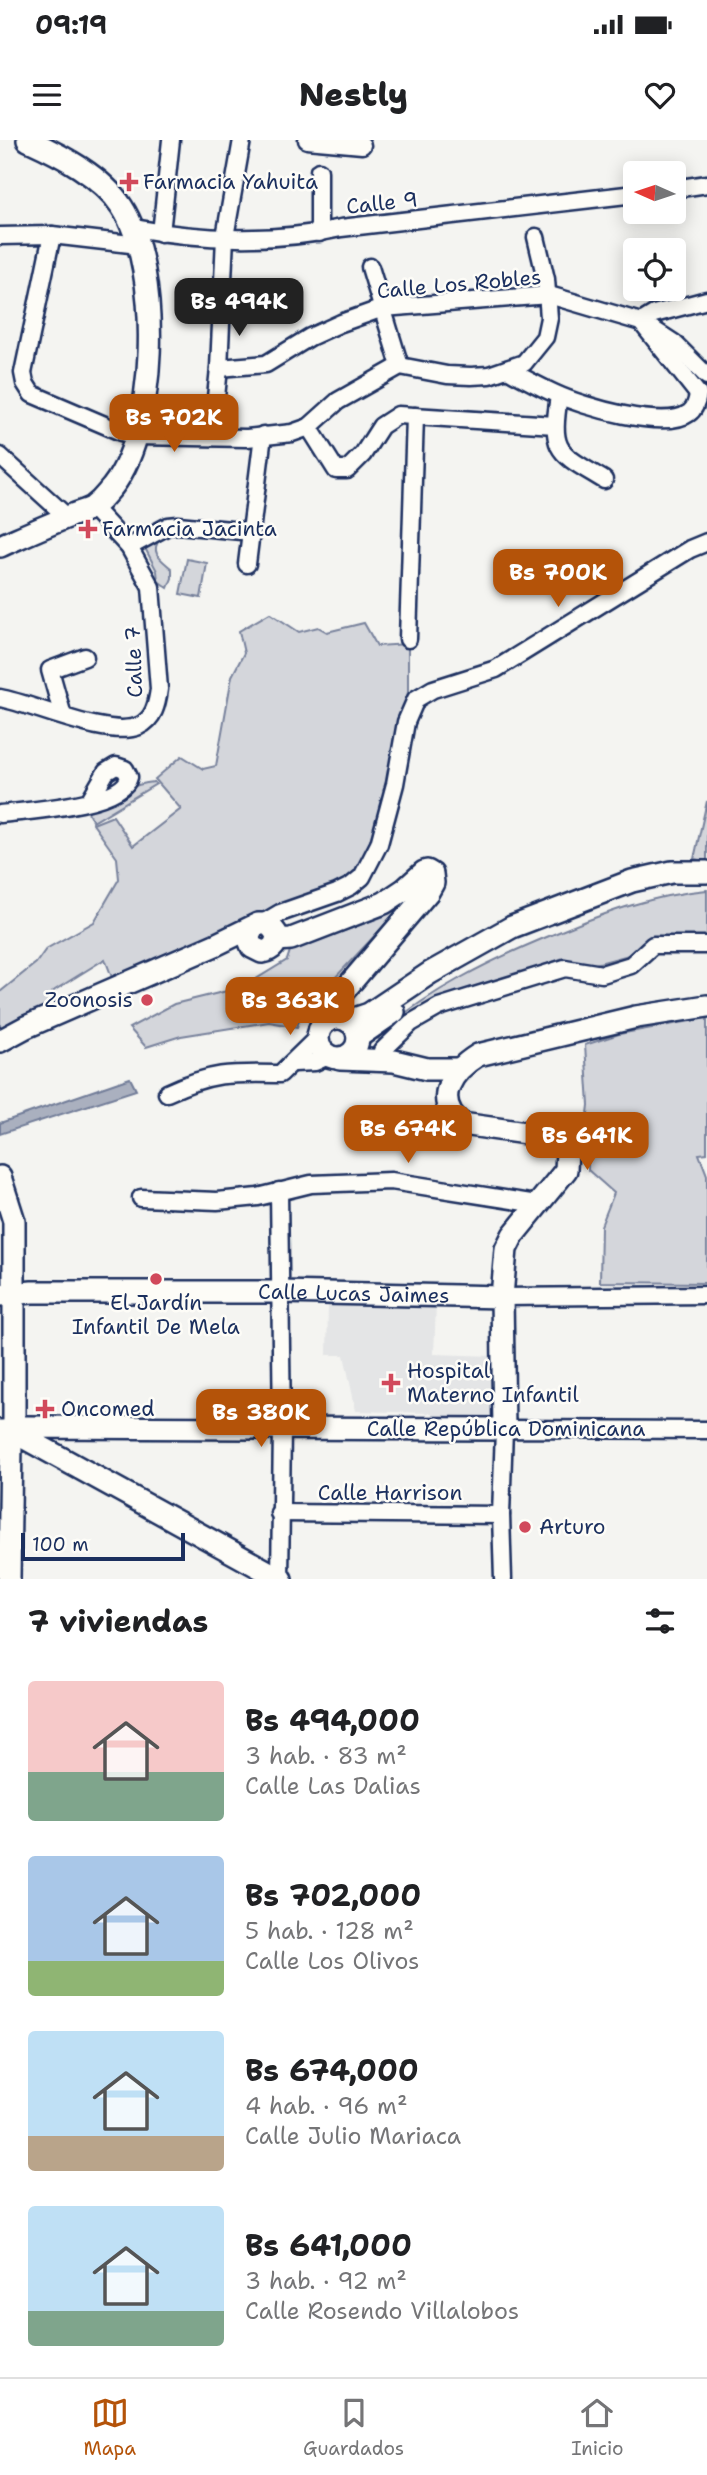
<!DOCTYPE html>
<html lang="es">
<head>
<meta charset="utf-8">
<style>
  body { margin:0; font-family:"Shantell Sans",sans-serif; background:#f2f2f2; color:#202124; height:100vh; display:flex; flex-direction:column; font-size:26px; white-space:nowrap }
  * { box-sizing:border-box; margin:0 }
  p { font-size:23px; color:#757577 }
  .icon { flex:none; width:38px; height:38px; fill:none; stroke:currentColor; stroke-width:2; stroke-linecap:round; stroke-linejoin:round }
  .map { position:relative; height:1439px; overflow:hidden }
  .details { display:flex; flex-direction:column; background:#fff; flex:1 }
  .details>* { flex:none }
  .needle { width:46px; rotate:273deg }
  .fabs { position:absolute; left:623px; top:21px; display:grid; gap:14px }
  .fabs a { display:grid; place-items:center; width:63px; height:63px; border-radius:7px; background:#fff; box-shadow:0 4px 18px #0003; font-size:35px }
  .scale { position:absolute; left:21px; bottom:18px; width:164px; box-sizing:border-box; padding-left:7px; border:4px solid #1b2f5e; border-top:0; font-size:19px; line-height:24px; white-space:nowrap; color:#1b2f5e; -webkit-text-stroke:5px #fdfcf7; paint-order:stroke }
  .price { position:absolute; translate:-50% -60px; padding:0 16px; border-radius:14px; background:#b45309; color:#fff; font-size:23px; line-height:46px; filter:drop-shadow(0 2px 4px #0008) }
  .price::after { content:''; position:absolute; left:50%; top:42px; width:21px; height:16px; margin-left:-10px; background:inherit; clip-path:polygon(0 0,100% 0,50% 100%) }
  .price.selected { background:#222; color:#fff }
  ul { padding:0; list-style:none }
  li { display:flex; align-items:center; gap:21px; height:175px; padding:0 28px }
  li span { display:grid; place-items:center; flex:none; width:196px; height:140px; border-radius:7px; color:#555 }
  li>.icon { margin-inline-start:auto }
  span .icon { width:84px; height:84px; fill:#fffc; stroke-width:1 }
  li b { font-size:30px }
  h2 { display:flex; justify-content:space-between; align-items:center; height:84px; padding:0 28px; font-size:30px }
  .status { display:flex; justify-content:space-between; align-items:center; height:49px; padding:0 35px; background:#fff; direction:ltr }
  .status svg { height:19px; fill:currentColor }
  header { display:flex; justify-content:space-between; align-items:center; height:91px; padding:0 28px; background:#fff; font-size:32px; font-weight:800 }
  .tabs { display:flex; justify-content:space-around; align-items:center; height:98px; border-top:2px solid #e0e0e0; background:#fff; font-size:19px; color:#757577 }
  .tabs a { display:grid; justify-items:center; gap:4px }
  .tabs .selected { color:#b45309 }
  .map>svg:first-child { display:block }
</style>
</head>
<body>
<div class="status"><b>09:19</b><svg viewBox="0 0 49 12"><path d="M0 12V9h3v3zM5 12V6h3v6zM10 12V3h3v9zM15 12V0h3v12zM26 1h20v11H26zM47 4h2v5h-2z"/></svg></div>
<header><svg class="icon" aria-label="menu" viewBox="0 0 24 24"><path d="M4 6h16M4 12h16M4 18h16"/></svg>Nestly<svg class="icon" aria-label="heart" viewBox="0 0 24 24"><path d="M12 20l-8-8c-3-5 5-10 8-4 3-6 11-1 8 4z"/></svg></header>
<div class="map">
<svg width="707" height="1439" viewBox="0 0 707 1439">
  <rect width="100%" height="100%" fill="#f4f4f1"/>
  <filter id="ink" filterUnits="userSpaceOnUse"><feTurbulence type="fractalNoise" baseFrequency=".0143" numOctaves="2"/><feDisplacementMap in="SourceGraphic" scale="14" xChannelSelector="R" yChannelSelector="G"/><feConvolveMatrix kernelMatrix="1 2 1 2 8 2 1 2 1" color-interpolation-filters="sRGB"/></filter>
  <g filter="url(#ink)">
    <!-- built -->
    <polygon fill="#e4e5e6" points="328,1164 436,1165 434,1214 494,1216 493,1276 488,1277 432,1276 432,1273 356,1271 344,1215 327,1215"/>
    <!-- green -->
    <g fill="#d4d6db" stroke="#78829c" stroke-width="2">
      <path d="M 160,399 C 149,413 162,420 172,429 L 172,438 L 168,448 L 158,441 L 157,431 L 145,408 Z"/>
      <polygon points="187,419 207,423 201,458 180,454"/>
      <polygon points="270,473 299,492 318,487 327,492 364,483 377,506 408,504 408,552 375,692 359,729 349,741 116,848 105,819 55,850 48,856 52,863 37,873 0,889 0,852 36,823 46,809 94,782 119,739 117,718 93,684 113,676 133,706 181,669 155,639 182,616 203,629 216,626 232,536 244,513 239,491"/>
      <path d="M 154,642 L 156,644 L 93,682 L 87,670 C 108,658 130,644 154,642 Z"/>
      <polygon points="707,661 707,721 694,719"/>
      <path d="M 707,750 L 707,796 L 655,797 L 642,802 L 629,815 L 588,826 L 563,818 L 476,850 L 385,902 L 375,897 C 428,851 490,820 554,794 C 604,773 653,755 707,750 Z"/>
      <polygon points="410,754 411,757 301,874 297,887 269,882 181,896 146,907 129,888 174,864 243,847 287,820 290,811 384,776"/>
      <polygon points="707,878 707,1013 699,1014 707,1035 707,1143 600,1142 601,1086 614,1053 588,1030 588,1004 585,999 589,965 585,905 619,894"/>
    </g>
    <!-- water -->
    <polygon fill="#aab0bf" stroke="#717c98" stroke-width="2" points="130,938 136,950 0,994 0,983"/>
    <g fill="none" stroke-linecap="round" stroke-linejoin="round">
      <!-- minor casing -->
      <g stroke="#1b2f5e" stroke-width="21">
        <g id="minor">
          <polyline points="307,0 362,5"/>
          <polyline points="674,49 707,44"/>
          <path d="M 134,88 C 200,100 275,103 341,88 L 635,54"/>
          <polyline points="161,93 171,0"/>
          <polyline points="319,93 319,31"/>
          <polyline points="52,95 23,233 25,243 32,254 121,292 137,296 247,298 292,293 309,287 338,261 400,226 447,235 471,236 489,235 524,223 545,197 549,178 546,139 536,97"/>
          <polyline points="0,96 52,95 139,105"/>
          <polyline points="370,127 400,226"/>
          <polyline points="654,190 674,203 707,236"/>
          <polyline points="219,228 266,224 310,197 341,183 383,168 549,155 641,182 654,174 707,160"/>
          <path d="M 507,229 C 524,238 540,247 556,254 C 582,266 665,291 689,273 C 695,269 697,261 698,254 L 641,182"/>
          <path d="M 559,256 C 550,313 558,312 604,340"/>
          <polyline points="309,287 336,330 347,330 363,314 381,286 398,275 555,285"/>
          <polyline points="212,296 219,228 225,97 242,0"/>
          <polyline points="0,316 67,377"/>
          <polyline points="129,407 168,386 178,385 252,392"/>
          <polyline points="247,424 263,295"/>
          <polyline points="408,499 415,276"/>
          <path d="M 0,558 C 34,564 108,599 139,586 C 154,579 157,564 159,549 L 151,447 L 129,407 L 92,367"/>
          <polyline points="63,576 50,530 85,517"/>
          <path d="M 0,674 C 26,671 123,665 129,637 L 125,629 L 116,626 L 106,632 L 89,661"/>
          <polyline points="263,783 280,773 337,753 351,746 362,737 379,704 395,644 406,582 416,559 433,549 496,529 690,409 707,402"/>
          <polyline points="382,911 411,883 439,867 455,862 565,828 602,834 631,825 653,805 707,805"/>
          <polyline points="294,923 315,922 328,916"/>
          <path d="M 167,953 C 213,932 231,933 280,934 L 317,898"/>
          <polyline points="279,1051 282,1288 280,1439"/>
          <polyline points="141,1058 217,1061 258,1057 311,1044 391,1041 537,1064"/>
          <polyline points="502,1157 707,1155"/>
          <polyline points="279,1373 501,1375"/>
          <polyline points="503,1439 501,1375 504,1289 707,1290"/>
        </g>
      </g>
      <!-- major casing -->
      <g stroke="#1b2f5e" stroke-width="26">
        <g id="major">
          <path d="M 0,406 C 23,396 45,386 68,377 C 76,373 86,371 93,367 C 98,363 104,357 108,352 C 159,297 162,129 122,67 C 102,36 61,15 28,0"/>
          <polyline points="276,800 291,799 384,763 405,749 424,732 427,731 432,734 433,743 428,752 331,866 320,888"/>
          <circle cx="338" cy="898" r="20"/>
          <polyline points="348,881 369,874 430,833 512,787 632,741 672,732 707,732"/>
          <polyline points="358,897 394,872"/>
          <path d="M 0,901 L 26,887 L 215,805 L 258,784 L 269,784 L 276,793 C 278,804 273,810 262,812 L 252,807 L 248,797 L 253,787"/>
          <polyline points="340,919 394,921 427,929 458,929"/>
          <polyline points="0,1037 14,1081 14,1280 11,1303 9,1439"/>
          <path id="s1" d="M 0,1155 L 32,1152 L 280,1152 L 502,1157"/>
          <path d="M 0,1291 L 12,1291 L 23,1287 L 504,1289 L 502,1157 L 506,1109 L 513,1095 L 566,1030 L 567,1011 L 558,1001 L 547,996 L 462,984 C 431,960 452,931 478,915 L 636,877 L 707,866"/>
          <polyline points="12,1291 281,1439"/>
        </g>
      </g>
      <!-- minor -->
      <use href="#minor" stroke="#fdfcf7" stroke-width="16"/>
      <!-- major -->
      <use href="#major" stroke="#fdfcf7" stroke-width="21"/>
    </g>
  </g>
  <!-- markers -->
  <g fill="#d1495b" stroke="#fdfcf7" stroke-width="2.5">
    <path d="M125.5 31.5h7v7h7v7h-7v7h-7v-7h-7v-7h7z"/>
    <path d="M84.5 378.5h7v7h7v7h-7v7h-7v-7h-7v-7h7z"/>
    <circle cx="147" cy="860" r="7"/>
    <circle cx="156" cy="1139" r="7"/>
    <path d="M387.5 1232.5h7v7h7v7h-7v7h-7v-7h-7v-7h7z"/>
    <path d="M41.5 1258.5h7v7h7v7h-7v7h-7v-7h-7v-7h7z"/>
    <circle cx="525" cy="1387" r="7"/>
  </g>
  <g text-anchor="middle" dominant-baseline="central" stroke-width="5" stroke-linejoin="round" paint-order="stroke">
    <!-- poi labels -->
    <g font-size="21" fill="#1b2f5e" stroke="#fdfcf7" text-anchor="start">
      <text x="143" y="42">Farmacia Yahuita</text>
      <text x="102" y="389">Farmacia Jacinta</text>
      <text x="133" y="860" text-anchor="end">Zoonosis</text>
      <text x="156" y="1163" text-anchor="middle">El Jardín<tspan x="156" dy="24">Infantil De Mela</tspan></text>
      <text x="407" y="1231">Hospital<tspan x="407" dy="24">Materno Infantil</tspan></text>
      <text x="61" y="1269">Oncomed</text>
      <text x="539" y="1387">Arturo</text>
    </g>
    <!-- street labels -->
    <g font-size="21" fill="#1b2f5e" stroke="#fdfcf7">
      <text transform="translate(382 63) rotate(-6)">Calle 9</text>
      <text transform="translate(459 144) rotate(-5)">Calle Los Robles</text>
      <text transform="translate(134 522) rotate(-92)">Calle 7</text>
      <text stroke="none"><textPath href="#s1" startOffset="354">Calle Lucas Jaimes</textPath></text>
      <text x="506" y="1289">Calle República Dominicana</text>
      <text x="390" y="1353">Calle Harrison</text>
    </g>
  </g>
</svg>
<div class="fabs">
<a><svg class="needle" viewBox="-14 -14 28 28"><path d="M0-13l5 13h-10z" fill="#e53935"/><path d="M0 13l5-13h-10z" fill="#757577"/></svg></a>
<a><svg class="icon" aria-label="locate" viewBox="0 0 24 24"><circle cx="12" cy="12" r="6"/><path d="M12 2v4M12 18v4M2 12h4M18 12h4"/></svg></a>
</div>
<div class="scale">100 m</div>
<b class="price selected" style="left:239px;top:198px">Bs 494K</b>
<b class="price" style="left:174px;top:314px">Bs 702K</b>
<b class="price" style="left:558px;top:469px">Bs 700K</b>
<b class="price" style="left:290px;top:897px">Bs 363K</b>
<b class="price" style="left:408px;top:1025px">Bs 674K</b>
<b class="price" style="left:587px;top:1032px">Bs 641K</b>
<b class="price" style="left:261px;top:1309px">Bs 380K</b>
</div>
<section class="details">
<h2>7 viviendas<svg class="icon" aria-label="filters" viewBox="0 0 24 24"><path d="M4 7h16M4 17h16"/><circle cx="9" cy="7" r="2"/><circle cx="15" cy="17" r="2"/></svg></h2>
<ul>
<li><span style="background:linear-gradient(#f6c9c9 65%,#7fa58c 0)"><svg class="icon" aria-label="home" viewBox="0 0 24 24"><path d="M3 11l9-7 9 7M6 9v11h12V9"/></svg></span><div><b>Bs 494,000</b><p>3 hab. · 83 m²</p><p>Calle Las Dalias</p></div></li>
<li><span style="background:linear-gradient(#a9c7e8 75%,#8fb573 0)"><svg class="icon" aria-label="home" viewBox="0 0 24 24"><path d="M3 11l9-7 9 7M6 9v11h12V9"/></svg></span><div><b>Bs 702,000</b><p>5 hab. · 128 m²</p><p>Calle Los Olivos</p></div></li>
<li><span style="background:linear-gradient(#bfe0f5 75%,#b9a48a 0)"><svg class="icon" aria-label="home" viewBox="0 0 24 24"><path d="M3 11l9-7 9 7M6 9v11h12V9"/></svg></span><div><b>Bs 674,000</b><p>4 hab. · 96 m²</p><p>Calle Julio Mariaca</p></div></li>
<li><span style="background:linear-gradient(#bfe0f5 75%,#7fa58c 0)"><svg class="icon" aria-label="home" viewBox="0 0 24 24"><path d="M3 11l9-7 9 7M6 9v11h12V9"/></svg></span><div><b>Bs 641,000</b><p>3 hab. · 92 m²</p><p>Calle Rosendo Villalobos</p></div></li>
</ul>
</section>
<nav class="tabs">
<a class="selected"><svg class="icon" aria-label="map" viewBox="0 0 24 24"><path d="M3 6l6-2 6 2 6-2v14l-6 2-6-2-6 2zM9 4v14M15 6v14"/></svg>Mapa</a>
<a><svg class="icon" aria-label="saved" viewBox="0 0 24 24"><path d="M7 4h10v16l-5-4-5 4z"/></svg>Guardados</a>
<a><svg class="icon" aria-label="home" viewBox="0 0 24 24"><path d="M3 11l9-7 9 7M6 9v11h12V9"/></svg>Inicio</a>
</nav>
</body>
</html>
